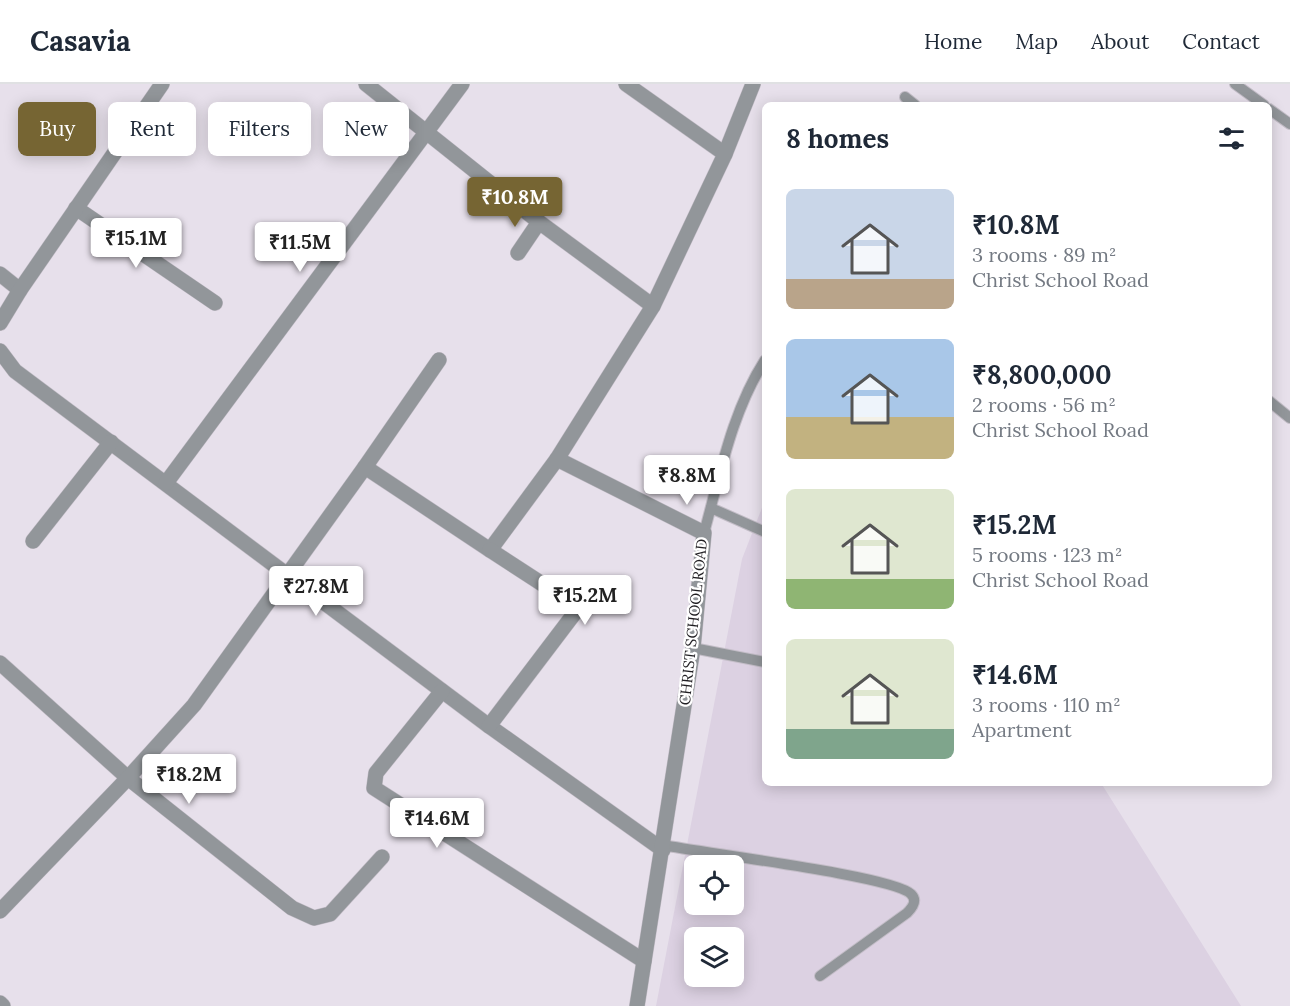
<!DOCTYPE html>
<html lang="en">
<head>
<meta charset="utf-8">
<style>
  body { margin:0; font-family:Lora,serif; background:#f2f2f3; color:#1f2937; height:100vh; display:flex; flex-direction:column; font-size:22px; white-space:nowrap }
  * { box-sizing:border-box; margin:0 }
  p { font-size:20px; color:#747a83 }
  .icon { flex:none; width:33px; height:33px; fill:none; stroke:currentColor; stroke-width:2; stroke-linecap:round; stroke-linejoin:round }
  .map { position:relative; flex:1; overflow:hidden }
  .side { position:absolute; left:762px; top:18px; width:510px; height:684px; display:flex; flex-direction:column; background:#fff; border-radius:9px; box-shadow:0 3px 15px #0003 }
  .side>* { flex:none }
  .banner { position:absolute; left:18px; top:18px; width:570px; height:54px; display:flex; gap:12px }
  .buttons { position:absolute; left:684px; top:771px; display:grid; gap:12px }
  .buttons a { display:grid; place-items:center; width:60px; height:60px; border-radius:9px; background:#fff; box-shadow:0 3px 15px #0003; font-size:30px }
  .price { position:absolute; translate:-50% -51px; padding:0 14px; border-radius:6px; background:#fff; color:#222; font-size:20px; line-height:39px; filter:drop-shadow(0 2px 3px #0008) }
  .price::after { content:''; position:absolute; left:50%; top:36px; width:18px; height:14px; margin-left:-9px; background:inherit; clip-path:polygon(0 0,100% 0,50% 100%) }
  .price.selected { background:#766533; color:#fff }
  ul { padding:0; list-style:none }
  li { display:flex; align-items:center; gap:18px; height:150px; padding:0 24px }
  li span { display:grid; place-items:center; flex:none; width:168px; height:120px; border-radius:9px; color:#555 }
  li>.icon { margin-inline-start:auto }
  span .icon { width:72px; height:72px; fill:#fffc; stroke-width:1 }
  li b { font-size:26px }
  h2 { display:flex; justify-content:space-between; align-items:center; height:72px; padding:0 24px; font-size:26px }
  .tag { padding:0 21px; border-radius:9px; background:#fff; box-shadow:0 3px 15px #0003; font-size:21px; line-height:54px }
  .tag.selected { background:#766533; color:#fff }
  header { display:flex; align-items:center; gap:36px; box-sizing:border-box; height:84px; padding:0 30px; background:#fff; border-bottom:2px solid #e0e1e3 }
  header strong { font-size:28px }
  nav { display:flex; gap:33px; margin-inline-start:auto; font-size:21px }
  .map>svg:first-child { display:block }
</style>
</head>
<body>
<header>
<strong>Casavia</strong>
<nav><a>Home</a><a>Map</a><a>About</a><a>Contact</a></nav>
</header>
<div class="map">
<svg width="1290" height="922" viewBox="0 0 1290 922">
  <rect width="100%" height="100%" fill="#e7e0eb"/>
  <!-- built -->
  <path fill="#dcd1e2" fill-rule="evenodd" d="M 765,416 L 765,699 L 1101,699 L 1241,922 L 656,922 L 742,475 ZM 694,782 L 734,782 L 734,820 L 694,820 ZM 694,854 L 734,854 L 734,892 L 694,892 Z"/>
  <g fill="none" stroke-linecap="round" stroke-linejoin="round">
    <!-- lane casing -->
    <g stroke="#c3bdc7" stroke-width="12">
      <g id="lane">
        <polyline points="1235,0 1264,21"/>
        <polyline points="905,13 915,21"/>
        <polyline points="1269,25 1290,40"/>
        <polyline points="1269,317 1290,334"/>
        <polyline points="711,424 765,448"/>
        <path d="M 704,449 C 720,391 732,327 765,276"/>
        <polyline points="693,564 765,578"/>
        <path d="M 663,761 C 702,769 894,792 911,810 C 918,817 912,824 907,829 L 820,892"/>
      </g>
    </g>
    <!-- street casing -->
    <g stroke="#c3bdc7" stroke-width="16">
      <g id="street">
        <polyline points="366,0 539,138 653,222"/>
        <polyline points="626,0 725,70"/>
        <polyline points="76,124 215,219"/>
        <polyline points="518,169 539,138"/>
        <polyline points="0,190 20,206"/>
        <polyline points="0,239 20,206 162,0"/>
        <polyline points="0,267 15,287 489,642 663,766"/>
        <polyline points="365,383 490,466 557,375"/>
        <polyline points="166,399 462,0"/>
        <polyline points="33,457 111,358"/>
        <polyline points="0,579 128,694 292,824 314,834 330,830 382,773"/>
        <polyline points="442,607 376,689 374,704 644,877"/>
        <polyline points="489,642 574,530 570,518 490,466"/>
        <polyline points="0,827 128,694 194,621 365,383 439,276"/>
        <polyline points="0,919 3,922"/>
        <polyline points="637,922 693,564 704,449 557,375 653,222 725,70 753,0"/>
      </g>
    </g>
    <!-- lane -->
    <use href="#lane" stroke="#92969a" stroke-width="10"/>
    <!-- street -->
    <use href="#street" stroke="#92969a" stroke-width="15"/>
  </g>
  <g text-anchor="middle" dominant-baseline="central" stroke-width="4.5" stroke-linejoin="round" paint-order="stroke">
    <!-- street labels -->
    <g font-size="15" fill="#201e22" stroke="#fff">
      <text transform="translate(693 538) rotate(-84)">CHRIST SCHOOL ROAD</text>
    </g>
  </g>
</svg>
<div class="buttons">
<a><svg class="icon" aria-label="locate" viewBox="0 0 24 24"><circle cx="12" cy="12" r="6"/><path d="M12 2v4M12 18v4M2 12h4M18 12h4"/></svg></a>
<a><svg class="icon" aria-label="layers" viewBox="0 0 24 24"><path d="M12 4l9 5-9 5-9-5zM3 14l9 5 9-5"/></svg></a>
</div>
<b class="price selected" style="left:515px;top:144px">₹10.8M</b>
<b class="price" style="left:136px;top:185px">₹15.1M</b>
<b class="price" style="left:300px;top:189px">₹11.5M</b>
<b class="price" style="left:687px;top:422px">₹8.8M</b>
<b class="price" style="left:316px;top:533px">₹27.8M</b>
<b class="price" style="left:585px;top:542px">₹15.2M</b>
<b class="price" style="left:189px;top:721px">₹18.2M</b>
<b class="price" style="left:437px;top:765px">₹14.6M</b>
<div class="banner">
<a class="tag selected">Buy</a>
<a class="tag">Rent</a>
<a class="tag">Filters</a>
<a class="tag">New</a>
</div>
<section class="side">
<h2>8 homes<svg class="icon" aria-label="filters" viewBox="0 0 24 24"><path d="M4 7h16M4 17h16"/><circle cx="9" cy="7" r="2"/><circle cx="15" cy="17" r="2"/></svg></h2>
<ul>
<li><span style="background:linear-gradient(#c9d6e8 75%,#b9a48a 0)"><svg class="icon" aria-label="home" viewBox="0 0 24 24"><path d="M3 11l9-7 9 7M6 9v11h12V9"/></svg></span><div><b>₹10.8M</b><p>3 rooms · 89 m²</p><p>Christ School Road</p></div></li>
<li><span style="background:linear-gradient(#a9c7e8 65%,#c2b280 0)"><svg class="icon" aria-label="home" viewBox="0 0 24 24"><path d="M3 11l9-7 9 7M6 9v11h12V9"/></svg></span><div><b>₹8,800,000</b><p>2 rooms · 56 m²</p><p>Christ School Road</p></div></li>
<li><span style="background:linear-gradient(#dfe7d0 75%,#8fb573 0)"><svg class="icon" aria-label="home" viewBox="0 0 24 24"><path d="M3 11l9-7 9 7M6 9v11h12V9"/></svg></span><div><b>₹15.2M</b><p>5 rooms · 123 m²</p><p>Christ School Road</p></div></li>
<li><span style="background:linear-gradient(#dfe7d0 75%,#7fa58c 0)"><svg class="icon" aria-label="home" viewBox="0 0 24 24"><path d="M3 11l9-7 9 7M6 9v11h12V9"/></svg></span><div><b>₹14.6M</b><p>3 rooms · 110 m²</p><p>Apartment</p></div></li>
</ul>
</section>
</div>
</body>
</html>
